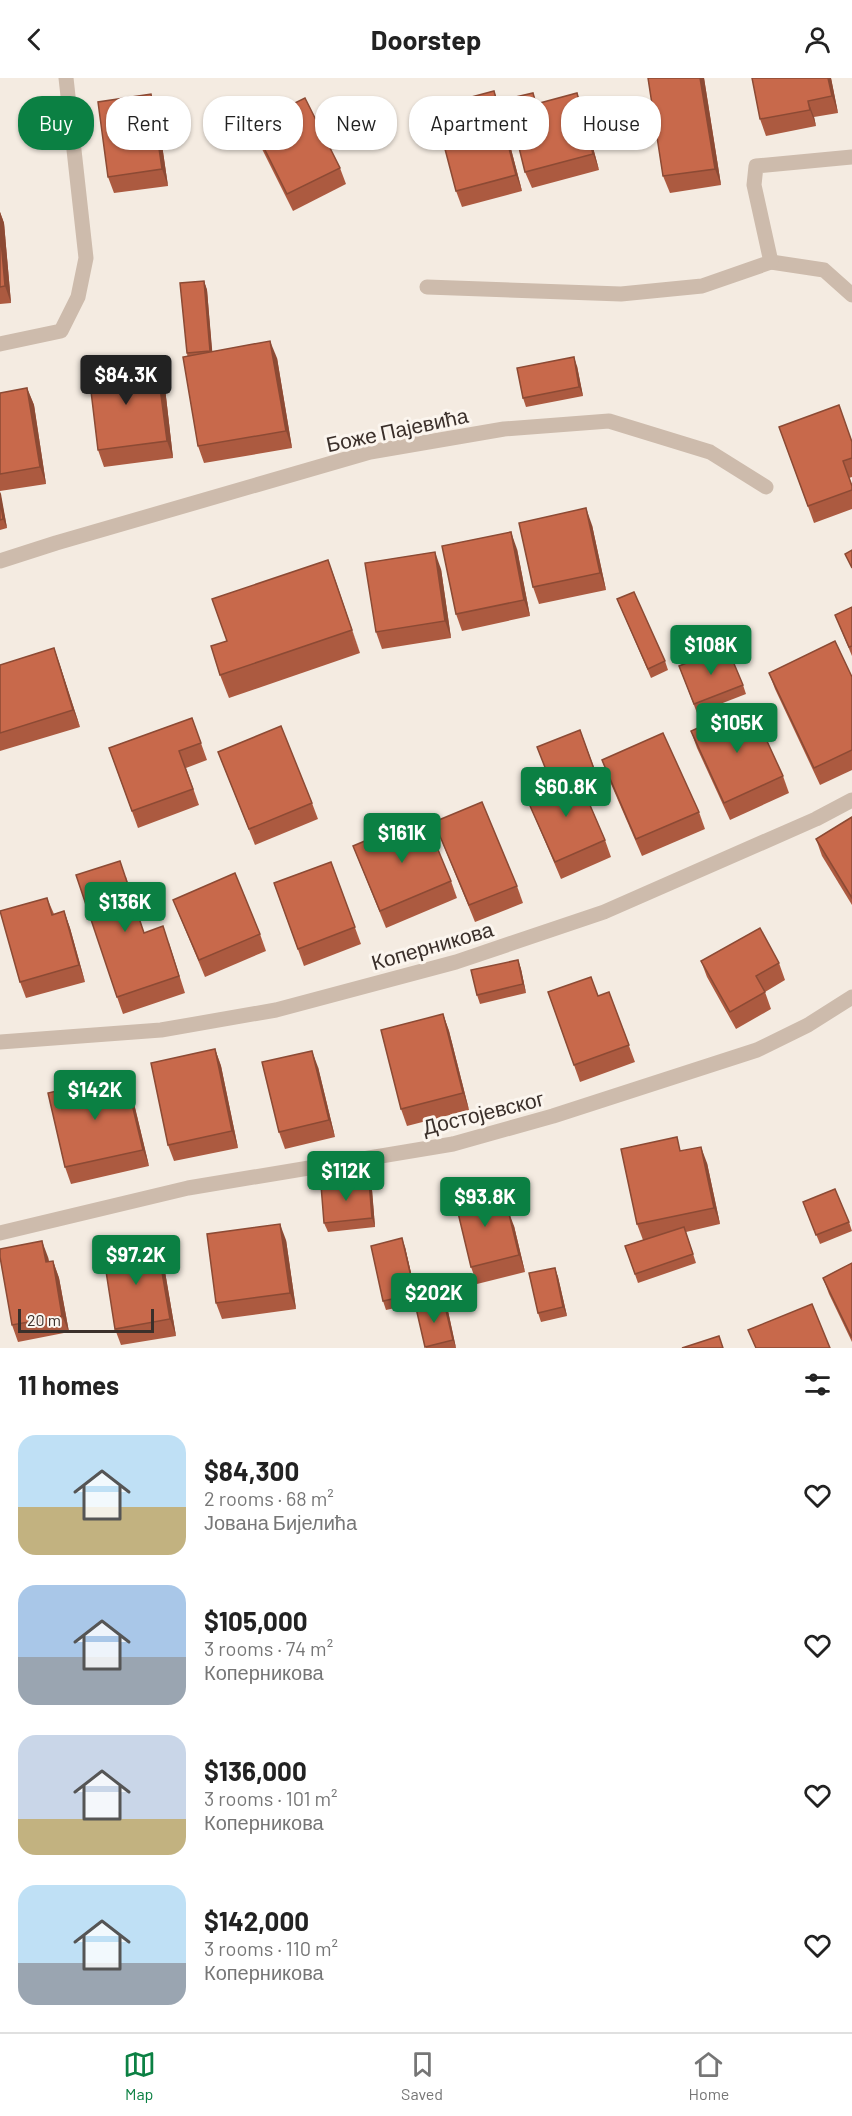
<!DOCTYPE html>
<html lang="en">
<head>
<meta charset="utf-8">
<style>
  body { margin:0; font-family:Barlow,sans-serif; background:#f6f6f6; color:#222; height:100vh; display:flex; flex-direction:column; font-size:22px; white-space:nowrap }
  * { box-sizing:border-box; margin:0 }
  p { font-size:20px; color:#767676 }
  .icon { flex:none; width:33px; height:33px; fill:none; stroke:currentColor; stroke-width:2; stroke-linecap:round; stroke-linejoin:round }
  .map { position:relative; height:1270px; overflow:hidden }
  .sheet { display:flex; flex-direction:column; background:#fff; flex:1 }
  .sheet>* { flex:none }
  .top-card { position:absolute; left:18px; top:18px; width:816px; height:54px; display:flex; gap:12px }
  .scale { position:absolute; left:18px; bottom:15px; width:136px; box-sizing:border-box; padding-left:6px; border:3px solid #3b302b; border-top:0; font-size:16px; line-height:21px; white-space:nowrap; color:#3b302b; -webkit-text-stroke:4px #fbf5ee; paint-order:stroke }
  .price { position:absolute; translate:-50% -51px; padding:0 14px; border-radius:6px; background:#0b8043; color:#fff; font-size:20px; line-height:39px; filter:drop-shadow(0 2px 3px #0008) }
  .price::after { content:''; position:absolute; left:50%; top:36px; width:18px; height:14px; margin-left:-9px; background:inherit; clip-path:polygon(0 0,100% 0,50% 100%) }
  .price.active { background:#222; color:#fff }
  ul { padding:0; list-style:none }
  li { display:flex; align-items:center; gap:18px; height:150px; padding:0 18px }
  li span { display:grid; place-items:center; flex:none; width:168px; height:120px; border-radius:18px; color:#555 }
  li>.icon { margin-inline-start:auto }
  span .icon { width:72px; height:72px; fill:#fffc; stroke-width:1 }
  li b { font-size:26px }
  h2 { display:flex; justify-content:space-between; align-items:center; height:72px; padding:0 18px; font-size:26px }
  .pill { padding:0 21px; border-radius:24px; background:#fff; box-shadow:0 2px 4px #0004; font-size:21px; line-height:54px }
  .pill.active { background:#0b8043; color:#fff }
  header { display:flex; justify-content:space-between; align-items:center; height:78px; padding:0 18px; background:#fff; font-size:27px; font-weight:700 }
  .tabs { display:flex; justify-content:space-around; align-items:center; height:84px; border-top:2px solid #e0e0e0; background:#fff; font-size:16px; color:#767676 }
  .tabs a { display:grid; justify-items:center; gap:3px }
  .tabs .active { color:#0b8043 }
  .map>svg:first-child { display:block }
</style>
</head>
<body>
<header><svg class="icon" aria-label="back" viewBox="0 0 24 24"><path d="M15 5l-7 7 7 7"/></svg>Doorstep<svg class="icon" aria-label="person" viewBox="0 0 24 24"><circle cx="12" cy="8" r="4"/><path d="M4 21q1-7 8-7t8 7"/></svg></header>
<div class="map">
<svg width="852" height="1270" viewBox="0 0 852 1270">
  <rect width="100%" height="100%" fill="#f4ebe1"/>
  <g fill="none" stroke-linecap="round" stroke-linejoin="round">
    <!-- minor -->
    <g stroke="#cdbbac" stroke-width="15">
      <polyline points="771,184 824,192 852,217"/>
      <polyline points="427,209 621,216 702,208 771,184 754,107 756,88 852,79"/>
      <polyline points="0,266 61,253 78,219 86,180 66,0"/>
      <polyline points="0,483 56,465 370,374 504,351 609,343 710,374 766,409"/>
      <polyline points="0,964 161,952 276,932 456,884 604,834 816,741 852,722"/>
      <polyline points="0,1155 188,1110 453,1066 553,1038 757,972 808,947 852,919"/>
    </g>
  </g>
  <!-- wall -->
  <g fill="#ac5a40">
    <polygon points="648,0 704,0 721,107 670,115 663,98"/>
    <polygon points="831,0 838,35 814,39 816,48 766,58 760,41"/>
    <polygon points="533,15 537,26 577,15 583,32 599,92 532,110 525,94"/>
    <polygon points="500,29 522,113 462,129 456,113"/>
    <polygon points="157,33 168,108 114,115 108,99"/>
    <polygon points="252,46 340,90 346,106 293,133 258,63"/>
    <polygon points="0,134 4,145 11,225 0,226"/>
    <polygon points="204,203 207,212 212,274 277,280 292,370 204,385 198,368 187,275"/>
    <polygon points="137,282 142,296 158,294 165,310 173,380 104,389 98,372"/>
    <polygon points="577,288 583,318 526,329 523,320"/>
    <polygon points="27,310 34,327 46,406 0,413 0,315"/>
    <polygon points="779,349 852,364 852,399 849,400 852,407 852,431 814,445"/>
    <polygon points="0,414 7,450 0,452"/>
    <polygon points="592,447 606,512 539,526 533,509"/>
    <polygon points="517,471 530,538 462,553 456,536"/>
    <polygon points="328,482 360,575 229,620 220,597 227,563"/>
    <polygon points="441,491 451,560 382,571 376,554"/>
    <polygon points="617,521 665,583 668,592 651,600"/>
    <polygon points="852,529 852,578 835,537"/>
    <polygon points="54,570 80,649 0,673 0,587"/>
    <polygon points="679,588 743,607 746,616 697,635"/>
    <polygon points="769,595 852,599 852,692 820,707 775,611"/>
    <polygon points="192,640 207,682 186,690 199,727 138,750 109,670"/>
    <polygon points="580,652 598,700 581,706 605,762 611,779 561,801 533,735 526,719 552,708"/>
    <polygon points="691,653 783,698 789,715 730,742 697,670"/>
    <polygon points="218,674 312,725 318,741 255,767"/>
    <polygon points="602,682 699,734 705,751 642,778 608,699"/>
    <polygon points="852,739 852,827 822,778 816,761"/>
    <polygon points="434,744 517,808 523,825 475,844"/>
    <polygon points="353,768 451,803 457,820 386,850"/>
    <polygon points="331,784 361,866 304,888 274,805"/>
    <polygon points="126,799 144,855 169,865 185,915 123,936 117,919"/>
    <polygon points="47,820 54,836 64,833 70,850 85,904 26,920 20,904"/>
    <polygon points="173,822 260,856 266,873 205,899"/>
    <polygon points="518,882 521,891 526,915 480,926 477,917"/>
    <polygon points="701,883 779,885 785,902 765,914 771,931 736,951 707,899"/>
    <polygon points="548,914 598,918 609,914 635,984 580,1004"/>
    <polygon points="443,936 449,953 469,1032 407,1048 401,1031"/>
    <polygon points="215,971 221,988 238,1070 174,1083 168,1067"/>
    <polygon points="318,989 335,1059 285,1071 279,1054"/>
    <polygon points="131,1013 149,1088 71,1106 65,1089"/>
    <polygon points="682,1073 707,1085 720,1146 686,1154 696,1185 638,1205 625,1168 643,1162 637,1146"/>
    <polygon points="491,1109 499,1134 514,1148 525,1194 477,1206 471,1189"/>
    <polygon points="372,1112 375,1149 328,1154 324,1145"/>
    <polygon points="803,1124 849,1144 852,1153 820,1166"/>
    <polygon points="286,1162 296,1231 222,1241 216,1225"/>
    <polygon points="405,1169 418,1225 386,1232 383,1223"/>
    <polygon points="48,1179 49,1184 53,1183 59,1200 69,1254 18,1264 12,1247"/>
    <polygon points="163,1182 176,1258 121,1267 115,1251"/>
    <polygon points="852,1185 852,1264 829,1216 823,1200"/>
    <polygon points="555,1190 558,1199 567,1238 541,1244 538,1235"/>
    <polygon points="444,1224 448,1233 456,1270 426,1270 416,1230"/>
  </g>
  <!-- shaded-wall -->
  <g fill="#8c4a34">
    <polygon points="700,0 704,0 721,107 715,91"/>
    <polygon points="828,0 831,0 838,35 832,18"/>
    <polygon points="494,13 500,29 522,113 516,97"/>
    <polygon points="577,15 583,32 599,92 593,76"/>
    <polygon points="151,16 157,33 168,108 162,91"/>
    <polygon points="808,23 814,39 816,48 810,32"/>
    <polygon points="0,134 4,145 11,225 5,208 0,151"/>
    <polygon points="204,203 207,212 213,282 210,273"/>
    <polygon points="270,263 277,280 292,370 286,353"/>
    <polygon points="574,279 577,288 583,318 579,309"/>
    <polygon points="137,282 143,298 139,296"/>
    <polygon points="158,294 165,310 173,380 167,363"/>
    <polygon points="27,310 34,327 46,406 40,389"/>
    <polygon points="0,414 1,416 7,450 3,441 0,421"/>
    <polygon points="586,430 592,447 606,512 600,495"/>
    <polygon points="511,454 517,471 530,538 524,522"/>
    <polygon points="435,474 441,491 451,560 445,543"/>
    <polygon points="328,482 336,504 360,575 352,552"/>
    <polygon points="54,570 60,587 80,649 73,632"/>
    <polygon points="64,833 70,850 85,904 79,887"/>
    <polygon points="518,882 521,891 526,915 523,906"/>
    <polygon points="443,936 449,953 469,1032 463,1015"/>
    <polygon points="215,971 221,988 238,1070 232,1053"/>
    <polygon points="312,973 318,989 335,1059 329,1042"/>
    <polygon points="125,997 131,1013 149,1088 143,1072"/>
    <polygon points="701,1069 707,1085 720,1146 714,1130"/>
    <polygon points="369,1103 372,1112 375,1149 372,1140"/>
    <polygon points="491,1109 498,1126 504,1151 497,1134"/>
    <polygon points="508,1132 514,1148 525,1194 519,1177"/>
    <polygon points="280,1146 286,1162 296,1231 290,1215"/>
    <polygon points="402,1160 405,1169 418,1225 415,1216"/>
    <polygon points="42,1163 48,1179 52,1201 46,1184"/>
    <polygon points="157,1165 163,1182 176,1258 170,1241"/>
    <polygon points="53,1183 59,1200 69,1254 62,1238"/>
    <polygon points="555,1190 558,1199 567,1238 563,1229"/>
    <polygon points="444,1224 448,1233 456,1270 453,1262"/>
  </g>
  <!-- building -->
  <g fill="#c8694b" stroke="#8c4a34" stroke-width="1.5">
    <polygon points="648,0 700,0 715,91 663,98"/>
    <polygon points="752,0 828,0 832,18 808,23 810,32 760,41"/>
    <polygon points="494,13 516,97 456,113 434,29"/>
    <polygon points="533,15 536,26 577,15 593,76 525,94 507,21"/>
    <polygon points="151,16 162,91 108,99 98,24"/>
    <polygon points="305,20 340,90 287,116 252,46"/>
    <polygon points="0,151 5,208 0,209"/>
    <polygon points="204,203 210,273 187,275 180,205"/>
    <polygon points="270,263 286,353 198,368 183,279"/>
    <polygon points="574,279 579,309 523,320 517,290"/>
    <polygon points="137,282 139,296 158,294 167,363 98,372 88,288"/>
    <polygon points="27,310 40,389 0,396 0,315"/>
    <polygon points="839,327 852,364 852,380 843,383 852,408 852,412 808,428 779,349"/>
    <polygon points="0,421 3,441 0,442"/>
    <polygon points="586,430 600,495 533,509 519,445"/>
    <polygon points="511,454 524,522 456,536 442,468"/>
    <polygon points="852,472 852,490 845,476"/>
    <polygon points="435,474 445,543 376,554 365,485"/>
    <polygon points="328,482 352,552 220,597 211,568 227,563 212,521"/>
    <polygon points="634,514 665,583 648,591 617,521"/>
    <polygon points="852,529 852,568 849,569 835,537"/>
    <polygon points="835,563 852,599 852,672 814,690 769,595"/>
    <polygon points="727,569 743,607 694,626 679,588"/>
    <polygon points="54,570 73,632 0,655 0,587"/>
    <polygon points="750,626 783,698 724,725 691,653"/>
    <polygon points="192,640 201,665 179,673 193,711 132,733 109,670"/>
    <polygon points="281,648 312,725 249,751 218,674"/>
    <polygon points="580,652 594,691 577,697 552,707 537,669"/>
    <polygon points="663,655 699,734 636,761 602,682"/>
    <polygon points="577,697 605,762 555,784 526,719"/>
    <polygon points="482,724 517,808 469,827 434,744"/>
    <polygon points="424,738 451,803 380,833 353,768"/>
    <polygon points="852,739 852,820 816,761"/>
    <polygon points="120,783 144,855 163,848 179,898 117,919 76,797"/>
    <polygon points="331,784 355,849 298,871 274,805"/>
    <polygon points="235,795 260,856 199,882 173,822"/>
    <polygon points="47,820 52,837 64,833 79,887 20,904 0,833"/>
    <polygon points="760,850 779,885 756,898 765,914 730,934 701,883"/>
    <polygon points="518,882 523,906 477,917 471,892"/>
    <polygon points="591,899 598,918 609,914 629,967 574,987 548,914"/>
    <polygon points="443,936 463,1015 401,1031 381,952"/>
    <polygon points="215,971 232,1053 168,1067 151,985"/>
    <polygon points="312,973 329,1042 279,1054 262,984"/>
    <polygon points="125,997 143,1072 65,1089 48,1015"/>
    <polygon points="677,1059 680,1073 701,1069 714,1130 637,1146 621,1071"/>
    <polygon points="369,1103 372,1140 324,1145 321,1107"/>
    <polygon points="491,1109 497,1134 508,1132 519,1177 471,1189 454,1118"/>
    <polygon points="835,1111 849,1144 816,1157 803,1124"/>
    <polygon points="280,1146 290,1215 216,1225 207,1156"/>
    <polygon points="684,1149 693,1176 635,1196 625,1168"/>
    <polygon points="402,1160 415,1216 383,1223 371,1168"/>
    <polygon points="42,1163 46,1184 53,1183 62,1238 12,1247 0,1179 0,1171"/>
    <polygon points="157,1165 170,1241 115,1251 103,1174"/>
    <polygon points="852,1185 852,1260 823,1200"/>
    <polygon points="555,1190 563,1229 538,1235 529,1195"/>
    <polygon points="444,1224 453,1262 425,1269 416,1230"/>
    <polygon points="812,1226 830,1270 756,1270 748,1252"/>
    <polygon points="719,1258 723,1270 682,1270"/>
  </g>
  <g text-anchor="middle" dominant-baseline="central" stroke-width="6" stroke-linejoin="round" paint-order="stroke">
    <!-- street labels -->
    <g font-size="21" fill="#3b302b" stroke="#fbf5ee">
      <text transform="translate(397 351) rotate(-12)">Боже Пајевића</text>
      <text transform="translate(432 867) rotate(-16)">Коперникова</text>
      <text transform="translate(483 1034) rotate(-14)">Достојевског</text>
    </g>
  </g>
</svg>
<div class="scale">20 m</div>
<b class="price active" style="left:126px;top:328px">$84.3K</b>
<b class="price" style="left:711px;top:598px">$108K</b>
<b class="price" style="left:737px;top:676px">$105K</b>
<b class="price" style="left:566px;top:740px">$60.8K</b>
<b class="price" style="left:402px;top:786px">$161K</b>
<b class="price" style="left:125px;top:855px">$136K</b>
<b class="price" style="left:95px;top:1043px">$142K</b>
<b class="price" style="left:346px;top:1124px">$112K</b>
<b class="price" style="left:485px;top:1150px">$93.8K</b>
<b class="price" style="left:136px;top:1208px">$97.2K</b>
<b class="price" style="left:434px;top:1246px">$202K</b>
<div class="top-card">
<a class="pill active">Buy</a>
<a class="pill">Rent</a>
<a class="pill">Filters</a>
<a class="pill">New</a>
<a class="pill">Apartment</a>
<a class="pill">House</a>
</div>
</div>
<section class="sheet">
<h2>11 homes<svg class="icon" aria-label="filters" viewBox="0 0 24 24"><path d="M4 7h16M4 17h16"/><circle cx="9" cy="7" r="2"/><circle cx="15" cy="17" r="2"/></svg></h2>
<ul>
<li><span style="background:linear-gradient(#bfe0f5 60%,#c2b280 0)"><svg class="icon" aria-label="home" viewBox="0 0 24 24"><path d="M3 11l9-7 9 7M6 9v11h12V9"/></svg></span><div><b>$84,300</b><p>2 rooms · 68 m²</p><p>Јована Бијелића</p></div><svg class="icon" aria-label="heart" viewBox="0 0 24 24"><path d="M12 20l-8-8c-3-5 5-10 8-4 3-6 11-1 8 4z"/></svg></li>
<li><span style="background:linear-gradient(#a9c7e8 60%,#9aa5b1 0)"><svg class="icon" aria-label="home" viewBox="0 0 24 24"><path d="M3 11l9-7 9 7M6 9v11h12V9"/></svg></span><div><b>$105,000</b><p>3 rooms · 74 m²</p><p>Коперникова</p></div><svg class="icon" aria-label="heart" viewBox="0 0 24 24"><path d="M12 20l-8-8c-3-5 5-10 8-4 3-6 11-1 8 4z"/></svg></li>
<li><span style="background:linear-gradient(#c9d6e8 70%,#c2b280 0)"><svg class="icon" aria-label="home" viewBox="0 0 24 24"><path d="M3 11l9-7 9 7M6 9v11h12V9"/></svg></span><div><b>$136,000</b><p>3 rooms · 101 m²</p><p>Коперникова</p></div><svg class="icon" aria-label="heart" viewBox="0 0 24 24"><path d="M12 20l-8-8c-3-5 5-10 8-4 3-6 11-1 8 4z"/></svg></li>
<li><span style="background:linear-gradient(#bfe0f5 65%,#9aa5b1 0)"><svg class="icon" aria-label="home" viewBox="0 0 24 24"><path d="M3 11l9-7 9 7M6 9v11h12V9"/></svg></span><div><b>$142,000</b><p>3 rooms · 110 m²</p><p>Коперникова</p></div><svg class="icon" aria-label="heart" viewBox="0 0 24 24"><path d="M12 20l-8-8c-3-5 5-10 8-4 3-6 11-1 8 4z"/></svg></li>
</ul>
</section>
<nav class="tabs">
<a class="active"><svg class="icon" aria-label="map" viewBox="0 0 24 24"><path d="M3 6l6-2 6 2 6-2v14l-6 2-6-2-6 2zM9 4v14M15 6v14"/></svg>Map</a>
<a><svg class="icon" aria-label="saved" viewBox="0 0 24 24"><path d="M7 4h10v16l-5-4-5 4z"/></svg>Saved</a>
<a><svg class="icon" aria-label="home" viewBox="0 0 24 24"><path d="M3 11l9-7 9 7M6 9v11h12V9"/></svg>Home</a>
</nav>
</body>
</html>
